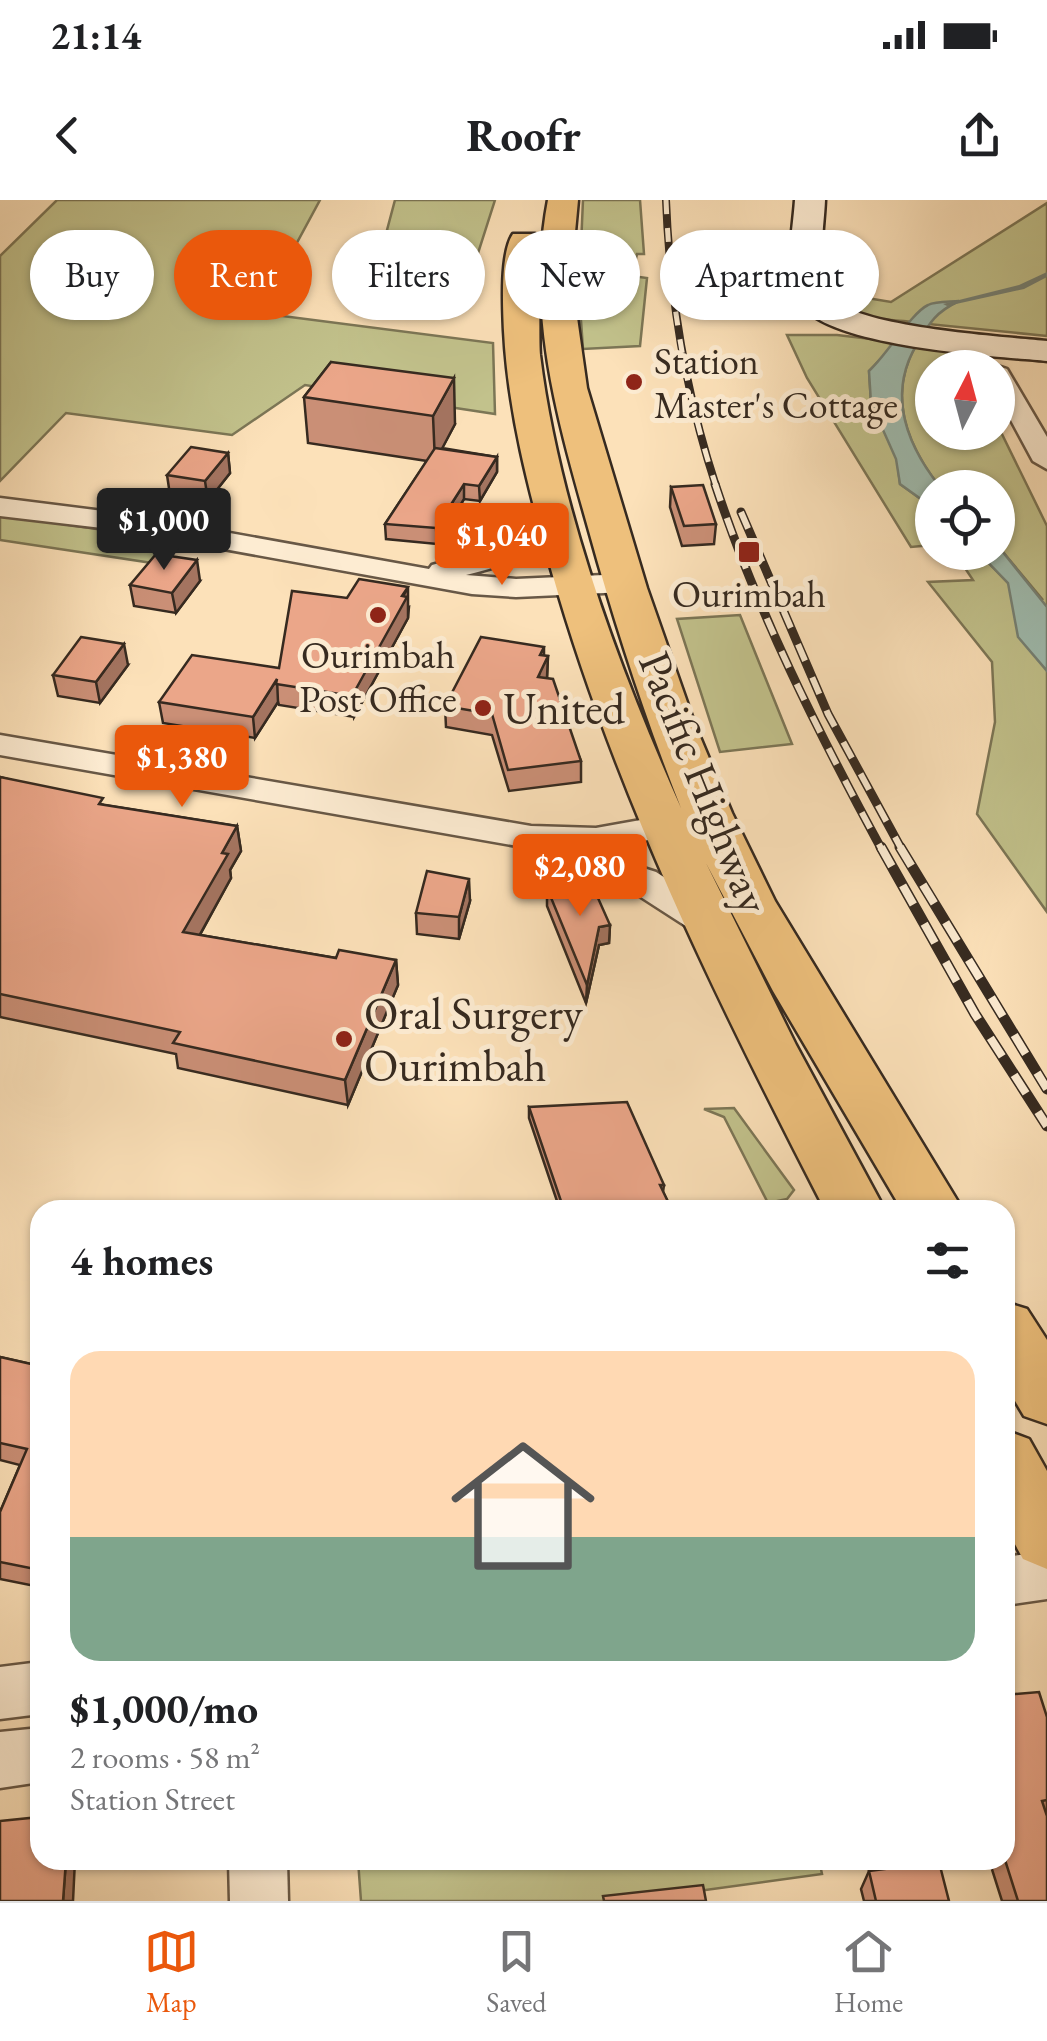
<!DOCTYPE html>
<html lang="en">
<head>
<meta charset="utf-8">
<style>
  body { margin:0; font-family:"EB Garamond",serif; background:#f2f2f2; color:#202124; height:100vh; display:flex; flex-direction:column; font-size:38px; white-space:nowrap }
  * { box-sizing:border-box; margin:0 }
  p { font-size:32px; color:#757577 }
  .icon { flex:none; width:55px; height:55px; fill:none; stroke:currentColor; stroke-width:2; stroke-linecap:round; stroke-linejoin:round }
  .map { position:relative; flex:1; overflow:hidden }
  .drawer { position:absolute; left:30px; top:1000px; width:985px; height:670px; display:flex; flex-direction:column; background:#fff; border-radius:30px; box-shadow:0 2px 8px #0004 }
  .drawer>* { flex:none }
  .banner { position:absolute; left:30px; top:30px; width:988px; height:90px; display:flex; gap:20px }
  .needle { width:65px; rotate:6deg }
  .controls { position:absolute; left:915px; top:150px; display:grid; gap:20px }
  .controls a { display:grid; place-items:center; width:100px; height:100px; border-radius:50%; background:#fff; box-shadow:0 2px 8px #0004; font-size:50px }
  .price { position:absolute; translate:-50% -85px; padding:0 22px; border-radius:10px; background:#ea580c; color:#fff; font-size:32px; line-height:65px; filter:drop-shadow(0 2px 5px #0008) }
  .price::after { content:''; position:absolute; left:50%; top:60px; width:30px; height:22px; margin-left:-15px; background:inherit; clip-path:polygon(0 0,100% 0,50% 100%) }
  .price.active { background:#222; color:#fff }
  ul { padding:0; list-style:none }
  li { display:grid; align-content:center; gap:20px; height:530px; padding:0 40px }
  li span { display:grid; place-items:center; height:310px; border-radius:30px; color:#555 }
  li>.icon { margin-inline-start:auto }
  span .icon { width:180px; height:180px; fill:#fffc; stroke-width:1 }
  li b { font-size:42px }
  h2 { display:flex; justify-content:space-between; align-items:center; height:120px; padding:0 40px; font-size:42px }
  .chip { padding:0 35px; border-radius:45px; background:#fff; box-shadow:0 2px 8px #0004; font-size:35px; line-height:90px }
  .chip.active { background:#ea580c; color:#fff }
  .status { display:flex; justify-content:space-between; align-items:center; height:70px; padding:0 50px; background:#fff; direction:ltr }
  .status svg { height:28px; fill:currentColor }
  header { display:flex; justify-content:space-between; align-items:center; height:130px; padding:0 40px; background:#fff; font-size:45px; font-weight:700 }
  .dock { display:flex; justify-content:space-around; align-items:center; height:140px; border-top:2px solid #e0e0e0; background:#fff; font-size:28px; color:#757577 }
  .dock a { display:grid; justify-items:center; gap:5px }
  .dock .active { color:#ea580c }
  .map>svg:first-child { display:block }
</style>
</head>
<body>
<div class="status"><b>21:14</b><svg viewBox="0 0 49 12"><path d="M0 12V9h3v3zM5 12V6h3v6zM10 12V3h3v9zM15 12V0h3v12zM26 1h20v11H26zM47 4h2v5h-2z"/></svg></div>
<header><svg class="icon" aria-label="back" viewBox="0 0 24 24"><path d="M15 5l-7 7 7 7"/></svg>Roofr<svg class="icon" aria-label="share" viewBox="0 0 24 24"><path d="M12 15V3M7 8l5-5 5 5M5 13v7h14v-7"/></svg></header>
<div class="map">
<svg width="1047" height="1701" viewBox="0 0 1047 1701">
  <rect width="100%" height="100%" fill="#fce1b9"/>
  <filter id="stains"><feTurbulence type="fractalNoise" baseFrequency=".002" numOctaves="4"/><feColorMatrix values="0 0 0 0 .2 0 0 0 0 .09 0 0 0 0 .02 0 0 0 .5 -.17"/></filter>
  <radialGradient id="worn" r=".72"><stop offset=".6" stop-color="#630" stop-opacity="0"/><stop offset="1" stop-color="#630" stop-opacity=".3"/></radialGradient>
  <!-- green -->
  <g fill="#c2c28c" stroke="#7c7656" stroke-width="2.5">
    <polygon points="57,0 320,0 259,113 493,143 495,214 305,185 232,235 66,213 0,281 0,56"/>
    <polygon points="395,0 495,0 472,72 421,77 409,51 387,30"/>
    <polygon points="583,0 640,0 644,54 637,54 632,76 647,78 640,146 583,149 579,92"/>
    <path d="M 1047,3 L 1047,136 L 928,124 L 935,113 L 955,103 L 915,117 L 911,122 C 879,118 850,122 831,92 L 891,102 Z"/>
    <polygon points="787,135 837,135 897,142 869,171 871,203 897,259 900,284 932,307 932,345 911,347 807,178"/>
    <path d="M 916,145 L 963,155 L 969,167 L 932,168 L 932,232 L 998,232 L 998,226 L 1047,326 L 1047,712 L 977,614 L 995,522 L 992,462 L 928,382 L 973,380 L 955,353 L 979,353 L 1008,383 L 1043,400 L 998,346 L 998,288 L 940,287 C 907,245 887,195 916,145 Z"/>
    <polygon points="0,315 173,340 172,366 0,340"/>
    <polygon points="740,415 792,544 720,552 677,419"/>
    <polygon points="734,908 794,990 787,999 768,1003 724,917 704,909"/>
    <polygon points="358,1660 819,1660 822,1674 625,1701 361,1701"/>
  </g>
  <!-- water -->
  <g fill="#9fbdb1" stroke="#758277" stroke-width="2.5">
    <path d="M 959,101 C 936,112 930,122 917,144 C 887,194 906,244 940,287 L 932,288 L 932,307 L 900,284 L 896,259 L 871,203 L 869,171 C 887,155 911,113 928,105 C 936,101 950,102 959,101 Z"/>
    <polygon points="998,346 1047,407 1047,471 1018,437 1008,383 979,353 998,352"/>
  </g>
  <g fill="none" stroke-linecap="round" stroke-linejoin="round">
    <!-- stream -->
    <polygon fill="#758277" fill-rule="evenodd" points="1047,72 1047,77 1024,89 947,106 943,104 1019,85"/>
    <!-- street casing -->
    <g stroke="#685846" stroke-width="5">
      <g id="street">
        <polygon points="998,166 1007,169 1047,237 1047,269 1033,261 998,196 998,168 993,168"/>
        <path d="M 0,298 L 119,313 L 429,369 L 432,365 L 494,348 L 557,310 L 567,313 L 571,319 C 547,352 504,366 466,375 L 516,379 L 626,374 L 637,377 L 641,383 L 637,389 L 626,392 L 516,397 L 472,394 L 119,330 L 0,316 Z"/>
        <polygon points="0,535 531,626 596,628 663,616 675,619 681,627 675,635 590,651 656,672 718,712 724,721 718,730 705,734 692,730 630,690 543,661 540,650 0,555"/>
        <polygon points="1047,1351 1047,1399 1005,1405 1005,1357"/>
        <polygon points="40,1462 40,1514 0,1519 0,1467"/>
        <polygon points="40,1528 40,1582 0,1588 0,1532"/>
        <polygon points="229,1660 287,1660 288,1701 230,1701"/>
      </g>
    </g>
    <!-- secondary casing -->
    <g stroke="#362a20" stroke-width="5">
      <path id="secondary" d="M 795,0 L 825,0 C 824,28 816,67 829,94 C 845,127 1008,137 1047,141 L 1047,161 C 996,156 820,147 798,100 C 784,70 793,31 795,0 Z"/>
    </g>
    <!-- primary casing -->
    <g stroke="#362a20" stroke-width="5">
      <g id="primary">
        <path d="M 548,0 L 578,0 L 571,75 L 587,188 L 647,388 L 695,525 L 732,613 L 775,701 L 963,1010 L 902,1010 L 773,791 L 706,663 L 796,845 L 885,1010 L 825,1010 C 718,803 615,594 551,369 C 529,291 508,212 504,131 C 503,108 500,53 513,34 L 535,34 C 542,44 538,133 540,155 C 559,307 619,469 681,608 C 645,517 615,425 589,331 C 558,221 526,115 548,0 Z"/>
        <polygon points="1005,1102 1027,1109 1047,1140 1047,1224 1024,1216 1005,1184"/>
        <polygon points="1005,1230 1029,1239 1047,1271 1047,1369 1023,1359 1005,1326"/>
      </g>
    </g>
    <!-- street -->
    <use href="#street" fill="#fdecd2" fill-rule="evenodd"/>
    <!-- secondary -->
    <use href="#secondary" fill="#fdecd2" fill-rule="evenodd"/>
    <!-- primary -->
    <use href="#primary" fill="#eec07c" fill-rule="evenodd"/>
    <!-- rail-far2 casing -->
    <g stroke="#362a20" stroke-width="8">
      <path id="rail-far2" d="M 666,0 C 670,99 685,192 716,286"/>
    </g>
    <!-- rail-far1 casing -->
    <g stroke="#362a20" stroke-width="9">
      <g id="rail-far1">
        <path d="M 715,284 C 757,411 818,532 882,650"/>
        <polyline points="741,312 828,514 902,650"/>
      </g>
    </g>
    <!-- rail casing -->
    <g stroke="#362a20" stroke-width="11">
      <g id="rail">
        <polyline points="881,647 975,814 1047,926"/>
        <polyline points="900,647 1047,889"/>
      </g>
    </g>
    <!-- rail-far2 -->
    <use href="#rail-far2" stroke="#fdecd2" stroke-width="5" stroke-dasharray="14" stroke-linecap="butt"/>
    <!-- rail-far1 -->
    <use href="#rail-far1" stroke="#fdecd2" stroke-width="6" stroke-dasharray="18" stroke-linecap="butt"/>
    <!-- rail -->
    <use href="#rail" stroke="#fdecd2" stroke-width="8" stroke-dasharray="22" stroke-linecap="butt"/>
  </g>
  <!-- wall -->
  <g fill="#ca8f76" stroke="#362a20" stroke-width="2.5">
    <polygon points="331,162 455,224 442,248 497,257 497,272 480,301 464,299 437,344 386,339 385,324 427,261 308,243 304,197"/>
    <polygon points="228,253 230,273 208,301 170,295 167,275"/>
    <polygon points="671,287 716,324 714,344 682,346 670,307"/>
    <polygon points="200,381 176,413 134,406 130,385"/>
    <polygon points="409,407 408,418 354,517 279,505 278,502 255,538 163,523 159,502 279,468"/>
    <polygon points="544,456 548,456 547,478 581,561 581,582 509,591 492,535 446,527 445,506"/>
    <polygon points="128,465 100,503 58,496 53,475"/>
    <polygon points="0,577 104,605 237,626 241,651 230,670 231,678 200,735 336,758 396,760 398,785 348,905 178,868 176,854 0,817"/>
    <polygon points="547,688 610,725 609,743 599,745 586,803 547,706"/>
    <polygon points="470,701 459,739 417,734 416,713"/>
    <polygon points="529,907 664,985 663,992 672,1010 560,1010 529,918"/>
    <polygon points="0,1157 40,1166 40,1387 0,1379 0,1312 20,1265 0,1260"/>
    <polygon points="1047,1517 1047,1701 1002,1701 989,1660 1005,1660"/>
    <polygon points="869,1671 949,1701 864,1701 861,1689"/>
  </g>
  <!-- shaded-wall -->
  <g fill="#a47460" stroke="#362a20" stroke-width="2.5">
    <polygon points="454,178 455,224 435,262 433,216"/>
    <polygon points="228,253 230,273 208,301 205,281"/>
    <polygon points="497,257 497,272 480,301 479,286"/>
    <polygon points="464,284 464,299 437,344 436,328"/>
    <polygon points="197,360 200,381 176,413 172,393"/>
    <polygon points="408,387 408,418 354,517 352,496"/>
    <polygon points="124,444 128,465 100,503 96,482"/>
    <polygon points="544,447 544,464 548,456 547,477 538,498 540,455"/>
    <polygon points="277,479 278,502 255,538 253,517"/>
    <polygon points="237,626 241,651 230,670 231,678 188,756 183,732 222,653"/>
    <polygon points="469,679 470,701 459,739 459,717"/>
    <polygon points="610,725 609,743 599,745 586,803 587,785 599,727"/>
    <polygon points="396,760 398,785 348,905 345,880"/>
    <polygon points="40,1169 40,1201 33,1182"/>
    <polygon points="66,1660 75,1660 73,1701 63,1701"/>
  </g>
  <!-- building -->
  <g fill="#eba689" stroke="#362a20" stroke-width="2.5">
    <polygon points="331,162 454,178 433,216 304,197"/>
    <polygon points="191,247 228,253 205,281 167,275"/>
    <polygon points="435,248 497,257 479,286 464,284 436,328 385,324"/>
    <polygon points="703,285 716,324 684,326 671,287"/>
    <polygon points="156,354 197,360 172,393 130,385"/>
    <polygon points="359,379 408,387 402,396 407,397 352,496 276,484 277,479 253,517 159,502 192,455 279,468 292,391 347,398"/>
    <polygon points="81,437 124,444 96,482 53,475"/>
    <polygon points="481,437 544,447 540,455 548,456 538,477 553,479 581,561 508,570 492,514 445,506"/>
    <polygon points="0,577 103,598 99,604 237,626 222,653 228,654 183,732 336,758 339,750 396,760 345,880 173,843 180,832 0,794"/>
    <polygon points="427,671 469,679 459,717 416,713"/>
    <polygon points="590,680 610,725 599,727 587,785 547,688"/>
    <polygon points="627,902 664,985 660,985 672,1010 564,1010 529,907"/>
    <polygon points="0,1157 40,1166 40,1169 33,1182 40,1184 40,1370 0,1362 0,1312 27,1249 0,1243"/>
    <polygon points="1039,1492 1047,1517 1047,1600 1042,1601 1047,1616 1047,1701 1018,1701 1005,1660 1005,1495"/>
    <polygon points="40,1617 40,1660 66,1660 63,1701 0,1701 0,1621"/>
    <polygon points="939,1662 949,1701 876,1701 869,1671"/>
    <polygon points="703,1685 706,1701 604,1701 603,1696"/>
  </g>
  <!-- markers -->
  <g fill="#8f2418" stroke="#fdecd2" stroke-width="4">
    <circle cx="634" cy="182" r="10"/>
    <rect x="737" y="340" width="24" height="24" rx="5"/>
    <circle cx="378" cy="415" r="10"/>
    <circle cx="483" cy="508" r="10"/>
    <circle cx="344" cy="839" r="10"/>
  </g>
  <g text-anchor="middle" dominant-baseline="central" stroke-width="10" stroke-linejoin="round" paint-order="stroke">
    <!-- far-poi labels -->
    <g font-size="38" fill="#362a20" stroke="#fdecd2">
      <text x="654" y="160" text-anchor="start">Station<tspan x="654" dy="44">Master's Cottage</tspan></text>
      <text x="749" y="393">Ourimbah</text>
      <text x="378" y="454">Ourimbah<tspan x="378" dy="44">Post Office</tspan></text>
    </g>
    <!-- poi labels -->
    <g font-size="45" fill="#362a20" stroke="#fdecd2" text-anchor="start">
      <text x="503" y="508">United</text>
      <text x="364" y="813">Oral Surgery<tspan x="364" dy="52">Ourimbah</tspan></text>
    </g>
    <!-- street labels -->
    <g font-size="45" fill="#362a20" stroke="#fdecd2">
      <text transform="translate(705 582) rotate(68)">Pacific Highway</text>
    </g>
  </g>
  <rect width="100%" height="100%" filter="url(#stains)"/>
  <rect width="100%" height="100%" fill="url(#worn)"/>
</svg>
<div class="controls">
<a><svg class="needle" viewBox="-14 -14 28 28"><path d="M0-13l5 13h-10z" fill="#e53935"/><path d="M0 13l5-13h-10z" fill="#757577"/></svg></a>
<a><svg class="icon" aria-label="locate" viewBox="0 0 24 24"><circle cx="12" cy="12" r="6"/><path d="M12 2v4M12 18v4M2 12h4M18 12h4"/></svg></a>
</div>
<b class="price active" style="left:164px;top:373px">$1,000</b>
<b class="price" style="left:502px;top:388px">$1,040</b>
<b class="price" style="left:182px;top:610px">$1,380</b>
<b class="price" style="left:580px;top:719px">$2,080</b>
<div class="banner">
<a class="chip">Buy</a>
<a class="chip active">Rent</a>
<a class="chip">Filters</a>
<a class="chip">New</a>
<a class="chip">Apartment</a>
</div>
<section class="drawer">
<h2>4 homes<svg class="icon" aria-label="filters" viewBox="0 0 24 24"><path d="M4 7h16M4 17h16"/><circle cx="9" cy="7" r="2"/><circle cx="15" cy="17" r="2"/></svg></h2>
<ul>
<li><span style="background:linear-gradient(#ffd9b3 60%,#7fa58c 0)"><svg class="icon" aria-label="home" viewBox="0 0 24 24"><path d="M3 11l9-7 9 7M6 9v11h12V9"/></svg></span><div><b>$1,000/mo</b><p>2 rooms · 58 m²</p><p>Station Street</p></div></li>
</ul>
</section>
</div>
<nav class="dock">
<a class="active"><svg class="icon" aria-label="map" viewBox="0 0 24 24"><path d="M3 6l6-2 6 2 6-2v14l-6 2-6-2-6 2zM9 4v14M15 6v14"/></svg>Map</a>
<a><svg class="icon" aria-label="saved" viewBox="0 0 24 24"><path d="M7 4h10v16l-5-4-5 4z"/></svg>Saved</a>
<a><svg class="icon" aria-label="home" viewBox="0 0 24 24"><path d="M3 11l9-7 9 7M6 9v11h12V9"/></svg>Home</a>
</nav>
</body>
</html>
